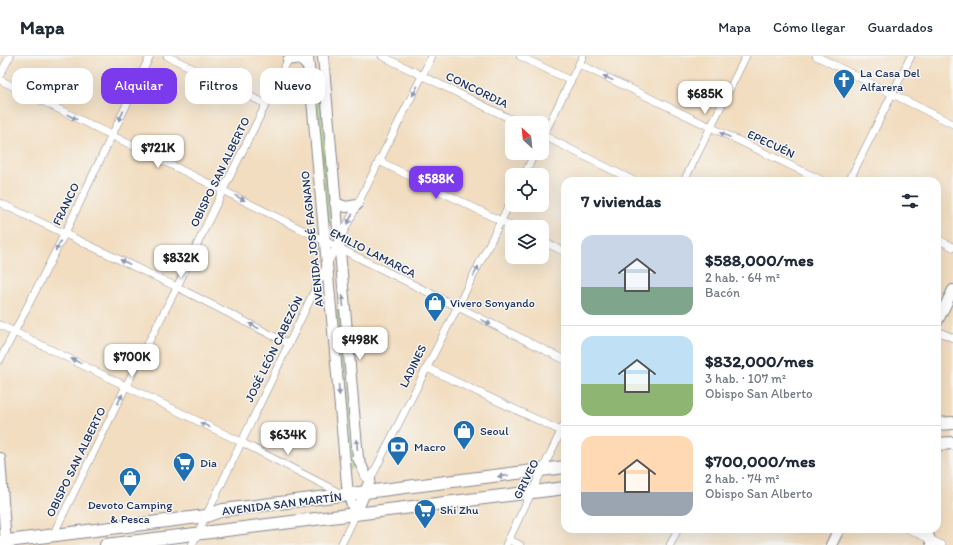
<!DOCTYPE html>
<html lang="es">
<head>
<meta charset="utf-8">
<style>
  body { margin:0; font-family:Itim,sans-serif; background:#f6f6f7; color:#1f2937; height:100vh; display:flex; flex-direction:column; font-size:15px; white-space:nowrap }
  * { box-sizing:border-box; margin:0 }
  p { font-size:13px; color:#747a83 }
  .icon { flex:none; width:22px; height:22px; fill:none; stroke:currentColor; stroke-width:2; stroke-linecap:round; stroke-linejoin:round }
  .map { position:relative; flex:1; overflow:hidden }
  .drawer { position:absolute; left:561px; top:121px; width:380px; height:356px; display:flex; flex-direction:column; background:#fff; border-radius:12px; box-shadow:0 4px 16px #0002 }
  .drawer>* { flex:none }
  .guide { position:absolute; left:12px; top:12px; width:380px; height:36px; display:flex; gap:8px }
  .needle { width:26px; rotate:333deg }
  .buttons { position:absolute; left:505px; top:60px; display:grid; gap:8px }
  .buttons a { display:grid; place-items:center; width:44px; height:44px; border-radius:8px; background:#fff; box-shadow:0 4px 16px #0002; font-size:20px }
  .price { position:absolute; translate:-50% -34px; padding:0 9px; border-radius:8px; background:#fff; color:#222; font-size:13px; line-height:26px; filter:drop-shadow(0 1px 2px #0008) }
  .price::after { content:''; position:absolute; left:50%; top:24px; width:12px; height:9px; margin-left:-6px; background:inherit; clip-path:polygon(0 0,100% 0,50% 100%) }
  .price.on { background:#7c3aed; color:#fff }
  ul { padding:0; list-style:none }
  li { display:flex; align-items:center; gap:12px; height:100px; padding:0 20px }
  li+li { border-top:1px solid #e0e1e3 }
  li span { display:grid; place-items:center; flex:none; width:112px; height:80px; border-radius:12px; color:#555 }
  li>.icon { margin-inline-start:auto }
  span .icon { width:48px; height:48px; fill:#fffc; stroke-width:1 }
  li b { font-size:17px }
  h2 { display:flex; justify-content:space-between; align-items:center; height:48px; padding:0 20px; font-size:17px }
  .pill { padding:0 14px; border-radius:12px; background:#fff; box-shadow:0 4px 16px #0002; font-size:14px; line-height:36px }
  .pill.on { background:#7c3aed; color:#fff }
  header { display:flex; align-items:center; gap:24px; box-sizing:border-box; height:56px; padding:0 20px; background:#fff; border-bottom:1px solid #e0e1e3 }
  header strong { font-size:19px }
  nav { display:flex; gap:22px; margin-inline-start:auto; font-size:14px }
  .map>svg:first-child { display:block }
</style>
</head>
<body>
<header>
<strong>Mapa</strong>
<nav><a>Mapa</a><a>Cómo llegar</a><a>Guardados</a></nav>
</header>
<div class="map">
<svg width="953" height="489" viewBox="0 0 953 489">
  <rect width="100%" height="100%" fill="#f6f6f2"/>
  <filter id="ink" filterUnits="userSpaceOnUse"><feTurbulence type="fractalNoise" baseFrequency=".025" numOctaves="2"/><feDisplacementMap in="SourceGraphic" scale="8" xChannelSelector="R" yChannelSelector="G"/><feConvolveMatrix kernelMatrix="1 2 1 2 8 2 1 2 1" color-interpolation-filters="sRGB"/></filter>
  <filter id="wash" filterUnits="userSpaceOnUse"><feTurbulence type="fractalNoise" baseFrequency=".012" numOctaves="4" result="noise"/><feDisplacementMap in="SourceGraphic" scale="16" xChannelSelector="R" yChannelSelector="G"/><feGaussianBlur stdDeviation="0.9" result="paint"/><feColorMatrix in="noise" values="0 0 0 0 0 0 0 0 0 0 0 0 0 0 0 0 0 1.4 0 .05"/><feComposite in="paint" operator="in"/></filter>
  <g filter="url(#wash)">
    <rect width="100%" height="100%" fill="#f2ddc0"/>
    <!-- green -->
    <g fill="#acd47f" stroke="#64826e">
      <polygon points="315,17 319,17 332,166 328,166"/>
      <polygon points="336,253 339,254 356,408 350,414"/>
    </g>
  </g>
  <g filter="url(#ink)">
    <g fill="none" stroke-linecap="round" stroke-linejoin="round">
      <!-- street casing -->
      <g stroke="#86868f" stroke-width="8">
        <g id="street">
          <polyline points="167,0 266,48"/>
          <polyline points="382,0 519,67"/>
          <polyline points="520,0 571,25"/>
          <polyline points="816,0 953,68"/>
          <polyline points="579,8 823,125"/>
          <polyline points="0,19 10,0"/>
          <polyline points="0,24 565,304"/>
          <polyline points="542,79 634,125"/>
          <polyline points="542,82 583,0"/>
          <polyline points="379,105 513,171"/>
          <polyline points="524,119 535,97"/>
          <polyline points="684,125 746,0"/>
          <polyline points="849,125 911,0"/>
          <polyline points="0,147 177,231 289,288"/>
          <polyline points="937,183 953,191"/>
          <polyline points="542,185 565,196"/>
          <polyline points="0,269 241,386 340,437"/>
          <polyline points="937,275 953,282"/>
          <polyline points="0,304 65,177 150,0"/>
          <polyline points="427,312 561,375"/>
          <polyline points="370,424 512,143"/>
          <polyline points="908,473 942,489"/>
          <polyline points="53,479 126,330 177,231 223,134 290,0"/>
          <polyline points="509,484 520,489"/>
          <polyline points="192,489 320,223 432,0"/>
          <polyline points="341,489 356,458"/>
          <polyline points="506,489 565,367"/>
          <polyline points="670,489 678,473"/>
        </g>
      </g>
      <!-- secondary casing -->
      <g stroke="#86868f" stroke-width="12">
        <g id="secondary">
          <polyline points="308,0 348,439 356,458"/>
          <polyline points="323,0 358,402 366,420 370,424 356,458"/>
          <path d="M 288,4 C 299,1 303,4 309,13"/>
          <polyline points="335,147 346,151 357,149"/>
          <polyline points="937,266 953,234"/>
          <polyline points="0,402 6,489"/>
          <polyline points="926,473 932,489"/>
          <polyline points="831,489 839,473"/>
        </g>
      </g>
      <!-- primary casing -->
      <g stroke="#86868f" stroke-width="14">
        <g id="primary">
          <polyline points="937,368 953,367"/>
          <polyline points="937,388 953,387"/>
          <polyline points="0,486 206,460 223,454 565,411"/>
          <polyline points="106,489 565,432"/>
        </g>
      </g>
      <!-- highway casing -->
      <g stroke="#86868f" stroke-width="14">
        <polyline id="highway" points="0,445 2,452"/>
      </g>
      <!-- street -->
      <use href="#street" stroke="#fff" stroke-width="7"/>
      <!-- secondary -->
      <use href="#secondary" stroke="#fff" stroke-width="10"/>
      <!-- primary -->
      <use href="#primary" stroke="#fff" stroke-width="12"/>
      <!-- highway -->
      <use href="#highway" stroke="#fff" stroke-width="13"/>
    </g>
    <!-- one-way arrows -->
    <defs><path id="oneway-solid" d="M-6-.8H1V-3.2L6.5 0L1 3.2V.8H-6Z"/></defs>
    <g fill="#8d97ae">
      <use href="#oneway-solid" transform="translate(608 22) rotate(-154)"/>
      <use href="#oneway-solid" transform="translate(415 35) rotate(117)"/>
      <use href="#oneway-solid" transform="translate(121 60) rotate(116)"/>
      <use href="#oneway-solid" transform="translate(72 61) rotate(27)"/>
      <use href="#oneway-solid" transform="translate(725 79) rotate(-155)"/>
      <use href="#oneway-solid" transform="translate(240 142) rotate(27)"/>
      <use href="#oneway-solid" transform="translate(350 163) rotate(116)"/>
      <use href="#oneway-solid" transform="translate(58 190) rotate(117)"/>
      <use href="#oneway-solid" transform="translate(125 206) rotate(-154)"/>
      <use href="#oneway-solid" transform="translate(476 215) rotate(-63)"/>
      <use href="#oneway-solid" transform="translate(343 245) rotate(-95)"/>
      <use href="#oneway-solid" transform="translate(486 266) rotate(26)"/>
      <use href="#oneway-solid" transform="translate(254 270) rotate(-153)"/>
      <use href="#oneway-solid" transform="translate(76 305) rotate(-154)"/>
      <use href="#oneway-solid" transform="translate(339 334) rotate(85)"/>
      <use href="#oneway-solid" transform="translate(120 343) rotate(-64)"/>
      <use href="#oneway-solid" transform="translate(205 369) rotate(-154)"/>
      <use href="#oneway-solid" transform="translate(357 388) rotate(-95)"/>
      <use href="#oneway-solid" transform="translate(503 420) rotate(173)"/>
    </g>
  </g>
  <!-- icons -->
  <defs>
    <g id="church-pin" transform="scale(1.15)"><path d="M0 17L-7.5 6A9.5 9.5 0 1 1 7.5 6Z" fill="#1f6fb2" stroke="#f6f6f2"/><path d="M-1.2-6h2.4v3.5h3.3v2.4h-3.3V6h-2.4V-.1h-3.3v-2.4h3.3Z" fill="#fff"/></g>
    <g id="shop-pin" transform="scale(1.15)"><path d="M0 17L-7.5 6A9.5 9.5 0 1 1 7.5 6Z" fill="#1f6fb2" stroke="#f6f6f2"/><path d="M-5-2.5h2.3a2.7 3.5 0 0 1 5.4 0H5L5.5 6h-11ZM-1.5-2.5h3a1.5 2.3 0 0 0-3 0Z" fill="#fff"/></g>
    <g id="bank-pin" transform="scale(1.15)"><path d="M0 17L-7.5 6A9.5 9.5 0 1 1 7.5 6Z" fill="#1f6fb2" stroke="#f6f6f2"/><path d="M-6-4H6V4H-6ZM0-2.3a2.3 2.3 0 1 0 0 4.6a2.3 2.3 0 1 0 0-4.6Z" fill="#fff"/></g>
    <g id="supermarket-pin" transform="scale(1.15)"><path d="M0 17L-7.5 6A9.5 9.5 0 1 1 7.5 6Z" fill="#1f6fb2" stroke="#f6f6f2"/><path d="M-6-5.5h2.5l.6 2H6L4.5 2H-2.5L-4.4-4H-6ZM-1.5 3.2a1.3 1.3 0 1 0 .1 0ZM3 3.2a1.3 1.3 0 1 0 .1 0Z" fill="#fff"/></g>
  </defs>
  <g fill-rule="evenodd">
    <use href="#church-pin" x="844" y="24"/>
    <use href="#shop-pin" x="435" y="247"/>
    <use href="#shop-pin" x="464" y="375"/>
    <use href="#bank-pin" x="398" y="391"/>
    <use href="#supermarket-pin" x="184" y="407"/>
    <use href="#shop-pin" x="130" y="422"/>
    <use href="#supermarket-pin" x="425" y="454"/>
  </g>
  <g text-anchor="middle" dominant-baseline="central" stroke-width="3" stroke-linejoin="round" paint-order="stroke">
    <!-- poi labels -->
    <g font-size="12" fill="#1b2f5e" stroke="#f6f6f2" text-anchor="start">
      <text x="860" y="17">La Casa Del<tspan x="860" dy="14">Alfarera</tspan></text>
      <text x="450" y="247">Vivero Sonyando</text>
      <text x="480" y="375">Seoul</text>
      <text x="414" y="391">Macro</text>
      <text x="200" y="407">Dia</text>
      <text x="130" y="449" text-anchor="middle">Devoto Camping<tspan x="130" dy="14">&amp; Pesca</tspan></text>
      <text x="440" y="454">Shi Zhu</text>
    </g>
    <!-- street labels -->
    <g font-size="12" fill="#1b2f5e" stroke="#f6f6f2">
      <text transform="translate(477 34) rotate(26)">CONCORDIA</text>
      <text transform="translate(771 88) rotate(25)">EPECUÉN</text>
      <text transform="translate(220 116) rotate(-64)">OBISPO SAN ALBERTO</text>
      <text transform="translate(66 148) rotate(-64)">FRANCO</text>
      <text transform="translate(312 183) rotate(-96)">AVENIDA JOSÉ FAGNANO</text>
      <text transform="translate(373 197) rotate(27)">EMILIO LAMARCA</text>
      <text transform="translate(274 293) rotate(-64)">JOSÉ LEÓN CABEZÓN</text>
      <text transform="translate(413 310) rotate(-64)">LADINES</text>
      <text transform="translate(76 406) rotate(-64)">OBISPO SAN ALBERTO</text>
      <text transform="translate(526 423) rotate(-64)">GRIVEO</text>
      <text transform="translate(282 448) rotate(-7)">AVENIDA SAN MARTÍN</text>
    </g>
  </g>
</svg>
<div class="buttons">
<a><svg class="needle" viewBox="-14 -14 28 28"><path d="M0-13l5 13h-10z" fill="#e53935"/><path d="M0 13l5-13h-10z" fill="#747a83"/></svg></a>
<a><svg class="icon" aria-label="locate" viewBox="0 0 24 24"><circle cx="12" cy="12" r="6"/><path d="M12 2v4M12 18v4M2 12h4M18 12h4"/></svg></a>
<a><svg class="icon" aria-label="layers" viewBox="0 0 24 24"><path d="M12 4l9 5-9 5-9-5zM3 14l9 5 9-5"/></svg></a>
</div>
<b class="price" style="left:705px;top:59px">$685K</b>
<b class="price" style="left:158px;top:113px">$721K</b>
<b class="price on" style="left:436px;top:144px">$588K</b>
<b class="price" style="left:181px;top:223px">$832K</b>
<b class="price" style="left:360px;top:305px">$498K</b>
<b class="price" style="left:132px;top:322px">$700K</b>
<b class="price" style="left:288px;top:400px">$634K</b>
<div class="guide">
<a class="pill">Comprar</a>
<a class="pill on">Alquilar</a>
<a class="pill">Filtros</a>
<a class="pill">Nuevo</a>
</div>
<section class="drawer">
<h2>7 viviendas<svg class="icon" aria-label="filters" viewBox="0 0 24 24"><path d="M4 7h16M4 17h16"/><circle cx="9" cy="7" r="2"/><circle cx="15" cy="17" r="2"/></svg></h2>
<ul>
<li><span style="background:linear-gradient(#c9d6e8 65%,#7fa58c 0)"><svg class="icon" aria-label="home" viewBox="0 0 24 24"><path d="M3 11l9-7 9 7M6 9v11h12V9"/></svg></span><div><b>$588,000/mes</b><p>2 hab. · 64 m²</p><p>Bacón</p></div></li>
<li><span style="background:linear-gradient(#bfe0f5 60%,#8fb573 0)"><svg class="icon" aria-label="home" viewBox="0 0 24 24"><path d="M3 11l9-7 9 7M6 9v11h12V9"/></svg></span><div><b>$832,000/mes</b><p>3 hab. · 107 m²</p><p>Obispo San Alberto</p></div></li>
<li><span style="background:linear-gradient(#ffd9b3 70%,#9aa5b1 0)"><svg class="icon" aria-label="home" viewBox="0 0 24 24"><path d="M3 11l9-7 9 7M6 9v11h12V9"/></svg></span><div><b>$700,000/mes</b><p>2 hab. · 74 m²</p><p>Obispo San Alberto</p></div></li>
</ul>
</section>
</div>
</body>
</html>
